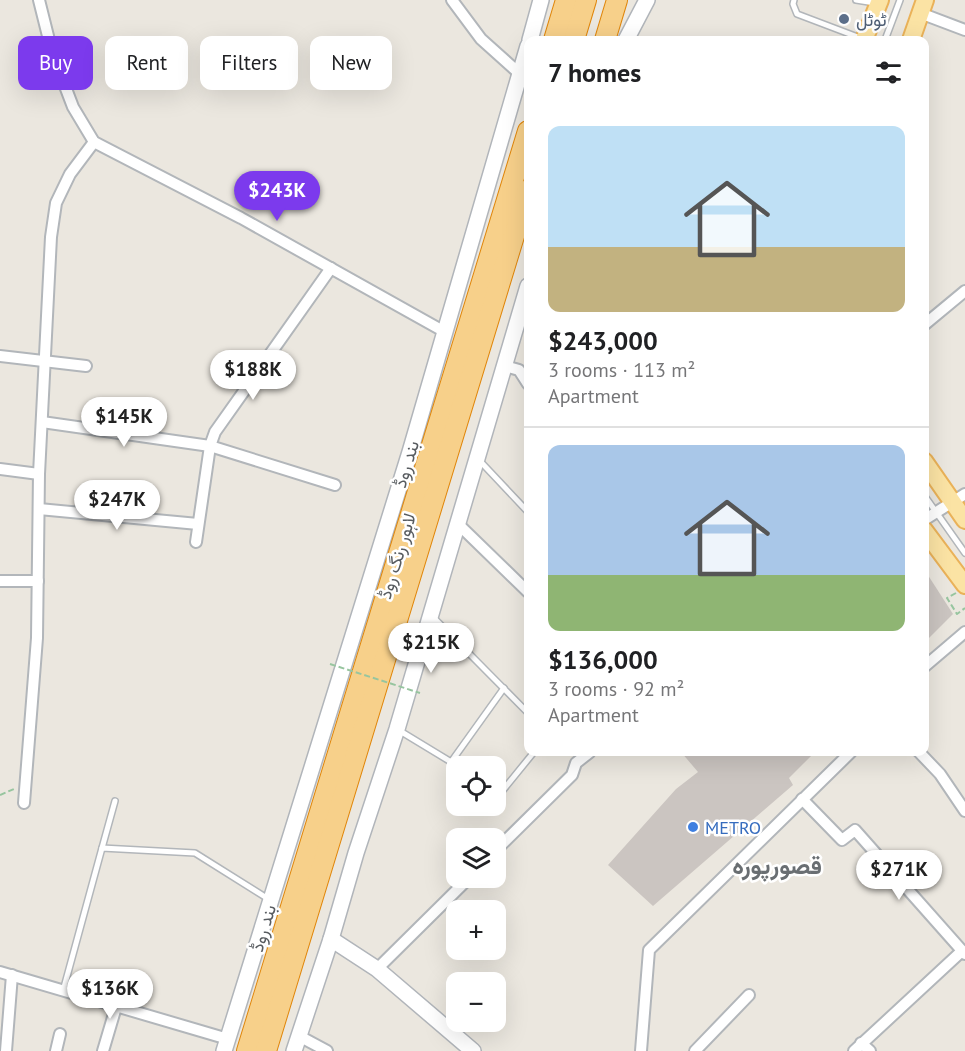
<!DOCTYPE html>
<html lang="en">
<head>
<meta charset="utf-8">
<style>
  body { margin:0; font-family:"PT Sans",Vazirmatn,sans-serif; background:#f2f2f2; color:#202124; height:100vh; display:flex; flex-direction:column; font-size:22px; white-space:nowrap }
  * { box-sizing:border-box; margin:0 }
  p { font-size:20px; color:#757577 }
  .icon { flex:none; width:33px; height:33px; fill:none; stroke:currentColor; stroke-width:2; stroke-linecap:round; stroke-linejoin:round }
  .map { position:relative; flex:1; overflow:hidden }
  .drawer { position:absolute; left:524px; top:36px; width:405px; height:720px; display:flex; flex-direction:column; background:#fff; border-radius:12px; box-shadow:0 6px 24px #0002 }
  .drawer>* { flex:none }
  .banner { position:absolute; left:18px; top:36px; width:416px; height:54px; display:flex; gap:12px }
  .fabs { position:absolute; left:446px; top:756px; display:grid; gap:12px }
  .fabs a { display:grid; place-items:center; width:60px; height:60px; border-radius:12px; background:#fff; box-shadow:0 6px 24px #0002; font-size:30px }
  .price { position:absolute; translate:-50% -51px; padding:0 14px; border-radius:21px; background:#fff; color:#222; font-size:20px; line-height:39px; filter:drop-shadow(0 2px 3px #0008) }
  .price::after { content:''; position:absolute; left:50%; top:36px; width:18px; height:14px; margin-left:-9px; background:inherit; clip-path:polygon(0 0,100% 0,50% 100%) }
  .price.selected { background:#7c3aed; color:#fff }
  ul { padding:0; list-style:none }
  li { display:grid; align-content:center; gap:12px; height:318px; padding:0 24px }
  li+li { border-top:2px solid #e0e0e0 }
  li span { display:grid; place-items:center; height:186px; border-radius:12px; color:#555 }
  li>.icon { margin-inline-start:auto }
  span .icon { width:108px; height:108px; fill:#fffc; stroke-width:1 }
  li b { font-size:26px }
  h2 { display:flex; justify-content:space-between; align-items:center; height:72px; padding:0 24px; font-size:26px }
  .chip { padding:0 21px; border-radius:12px; background:#fff; box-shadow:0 6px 24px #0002; font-size:21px; line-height:54px }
  .chip.selected { background:#7c3aed; color:#fff }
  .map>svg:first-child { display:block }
</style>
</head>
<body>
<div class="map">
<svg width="965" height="1051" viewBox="0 0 965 1051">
  <rect width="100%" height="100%" fill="#ebe7df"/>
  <!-- building -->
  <g fill="#cbc5c1">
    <polygon points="924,569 953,614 924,643"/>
    <polygon points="681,752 815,752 789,778 793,785 653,906 608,865 676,789 698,772"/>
  </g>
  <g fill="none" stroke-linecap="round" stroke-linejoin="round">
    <!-- lane casing -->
    <g stroke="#b2b6ba" stroke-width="8">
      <g id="lane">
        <polyline points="794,0 793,4 797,14 863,39"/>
        <polyline points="856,0 875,3"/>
        <polyline points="885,40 900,0"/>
        <polyline points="479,460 528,512"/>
        <polyline points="924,495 965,553"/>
        <polyline points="432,616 528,713"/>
        <polyline points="400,731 451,762 504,688"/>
        <polyline points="495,800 534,752"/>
        <polyline points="102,848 115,801"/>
        <polyline points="63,991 102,848 195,853 270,900"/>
      </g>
    </g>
    <!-- street casing -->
    <g stroke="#b2b6ba" stroke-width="14">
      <g id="street">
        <polyline points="39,0 52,52 73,107 94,142 241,218 445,332"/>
        <polyline points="452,0 481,39 520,74"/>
        <polyline points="920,13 965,30"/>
        <polyline points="924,325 965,291"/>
        <polyline points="0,356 86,366"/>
        <polyline points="505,366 519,370 528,384"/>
        <polyline points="42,422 210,446 335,485"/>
        <polyline points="0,469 39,474"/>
        <polyline points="39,509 198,524"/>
        <polyline points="924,520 965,494"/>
        <polyline points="457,523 528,592"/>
        <polyline points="196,542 210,446 215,432 331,268"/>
        <polyline points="0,581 38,581"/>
        <polyline points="924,667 965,632"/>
        <polyline points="919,752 940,774 965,811"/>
        <polyline points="802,799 842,840 855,830 965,954"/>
        <polyline points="24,803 37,638 39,474 51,237 56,203 70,174 94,142"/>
        <polyline points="495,851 572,775 576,763 590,752"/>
        <polyline points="377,969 469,878"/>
        <polyline points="0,972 228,1039"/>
        <polyline points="299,1036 327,1051"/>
        <polyline points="861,1043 870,1051"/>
        <polyline points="6,1051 12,975"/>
        <polyline points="56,1051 60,1034"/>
        <polyline points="103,1051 116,1007"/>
        <polyline points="641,1051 649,950 851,752"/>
        <polyline points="695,1051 749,995"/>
        <polyline points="854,1051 962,951"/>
      </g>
    </g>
    <!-- secondary casing -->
    <g stroke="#b1b5ba" stroke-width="18">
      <g id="secondary">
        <polyline points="530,40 541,0"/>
        <polyline points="626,40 647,0"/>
        <polyline points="331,939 377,969 473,1051"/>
        <polyline points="224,1051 410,452 528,46"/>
        <polyline points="294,1051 331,939 356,853 397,729 528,286"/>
      </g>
    </g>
    <!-- primary casing -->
    <g stroke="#eab259" stroke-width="20">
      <g id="primary">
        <polyline points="864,40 880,0"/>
        <polyline points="911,40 925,0"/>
        <polyline points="924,461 965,520"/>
        <polyline points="924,530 965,585"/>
      </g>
    </g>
    <!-- highway casing -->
    <g stroke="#e0860a" stroke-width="22">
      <g id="highway">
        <polyline points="554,40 566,0"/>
        <polyline points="574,40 586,0"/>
        <polyline points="605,40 617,0"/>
        <polyline points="247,1051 528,131"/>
        <polyline points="266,1051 528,190"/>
      </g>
    </g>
    <!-- path -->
    <g stroke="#97c59f" stroke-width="2" stroke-dasharray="6 3" stroke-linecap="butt">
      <polyline points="956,593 947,598 957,614 965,608"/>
      <polyline points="0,795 14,789"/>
    </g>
    <!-- lane -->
    <use href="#lane" stroke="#fff" stroke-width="5"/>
    <!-- street -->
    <use href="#street" stroke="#fff" stroke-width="10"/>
    <!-- secondary -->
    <use href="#secondary" stroke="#fff" stroke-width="15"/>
    <!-- primary -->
    <use href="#primary" stroke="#fbe3a4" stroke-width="16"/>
    <!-- highway -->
    <use href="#highway" stroke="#f7d08a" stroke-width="20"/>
    <!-- path-bridge -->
    <polyline stroke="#97c59f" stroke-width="2" stroke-dasharray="6 3" stroke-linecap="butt" points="330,664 420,693"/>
  </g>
  <!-- markers -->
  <circle fill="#5c6f8a" stroke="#fff" stroke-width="2" cx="844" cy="19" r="6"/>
  <circle fill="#3f7fe0" stroke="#fff" stroke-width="2" cx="693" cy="827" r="6"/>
  <g text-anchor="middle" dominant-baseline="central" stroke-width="5" stroke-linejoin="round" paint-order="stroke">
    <!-- service labels -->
    <g font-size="18" fill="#4e5e75" stroke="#fff" text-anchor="start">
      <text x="856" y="19">ٹوٹل</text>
    </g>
    <!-- street labels -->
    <g font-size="18" fill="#585c60" stroke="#fff">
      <text transform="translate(406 464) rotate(-73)">بند روڈ</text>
      <text transform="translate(397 556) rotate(-73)">لاہور رنگ روڈ</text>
      <text transform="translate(263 928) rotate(-73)">بند روڈ</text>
    </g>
    <!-- shop labels -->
    <g font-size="18" fill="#366cbe" stroke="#fff" text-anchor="start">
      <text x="705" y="827">METRO</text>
    </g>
    <!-- district labels -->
    <g font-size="24" font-weight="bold" fill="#696e72" stroke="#fff">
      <text x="777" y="865">قصورپورہ</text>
    </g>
  </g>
</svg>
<div class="fabs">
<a><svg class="icon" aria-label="locate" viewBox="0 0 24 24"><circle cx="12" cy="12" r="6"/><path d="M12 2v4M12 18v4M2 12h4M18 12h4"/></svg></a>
<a><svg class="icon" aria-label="layers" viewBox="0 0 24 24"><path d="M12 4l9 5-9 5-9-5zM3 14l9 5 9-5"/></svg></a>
<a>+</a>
<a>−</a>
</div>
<b class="price selected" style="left:277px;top:222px">$243K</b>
<b class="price" style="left:253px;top:401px">$188K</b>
<b class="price" style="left:124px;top:448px">$145K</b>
<b class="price" style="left:117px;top:531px">$247K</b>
<b class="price" style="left:431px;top:674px">$215K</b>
<b class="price" style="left:899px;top:901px">$271K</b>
<b class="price" style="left:110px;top:1020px">$136K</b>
<div class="banner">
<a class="chip selected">Buy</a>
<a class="chip">Rent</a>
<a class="chip">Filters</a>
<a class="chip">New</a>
</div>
<section class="drawer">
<h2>7 homes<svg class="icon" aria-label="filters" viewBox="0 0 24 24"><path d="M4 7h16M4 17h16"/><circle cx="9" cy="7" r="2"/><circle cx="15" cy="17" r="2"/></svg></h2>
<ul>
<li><span style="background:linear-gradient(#bfe0f5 65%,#c2b280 0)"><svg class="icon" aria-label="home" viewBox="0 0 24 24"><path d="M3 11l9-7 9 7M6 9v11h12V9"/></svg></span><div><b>$243,000</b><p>3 rooms · 113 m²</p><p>Apartment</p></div></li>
<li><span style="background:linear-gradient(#a9c7e8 70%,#8fb573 0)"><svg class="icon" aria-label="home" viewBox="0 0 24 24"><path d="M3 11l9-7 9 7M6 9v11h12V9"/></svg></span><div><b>$136,000</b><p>3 rooms · 92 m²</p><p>Apartment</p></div></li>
</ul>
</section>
</div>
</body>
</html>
